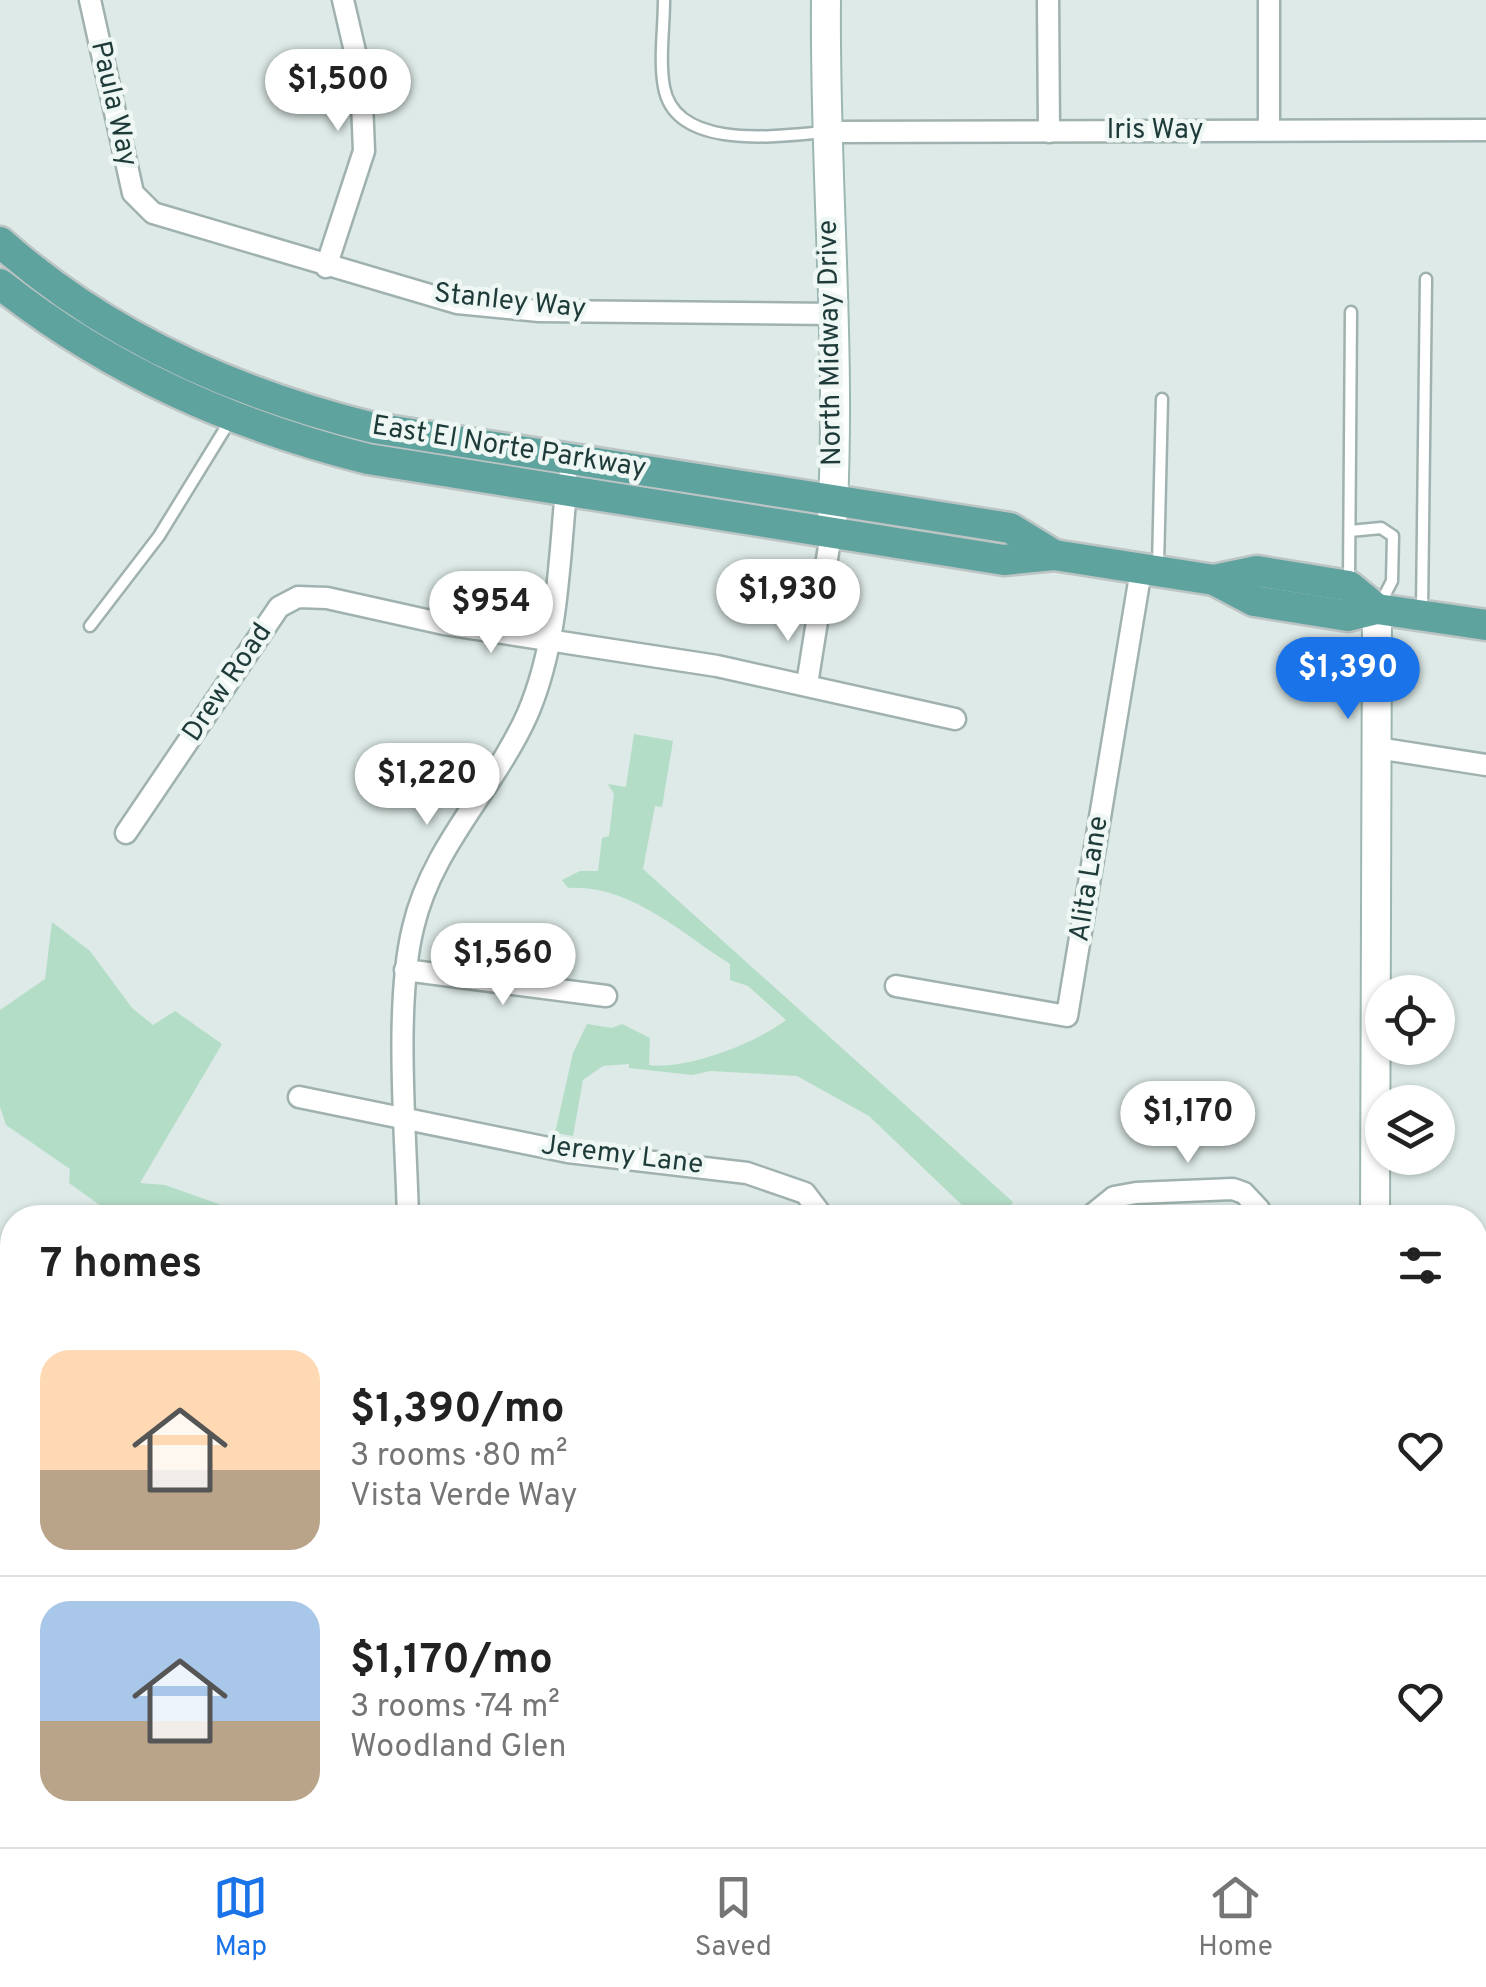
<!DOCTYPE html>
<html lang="en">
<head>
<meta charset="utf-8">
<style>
  body { margin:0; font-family:Overpass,sans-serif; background:#f2f2f2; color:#222; height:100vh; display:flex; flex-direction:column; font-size:38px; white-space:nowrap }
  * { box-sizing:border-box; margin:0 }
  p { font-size:32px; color:#767676 }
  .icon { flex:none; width:55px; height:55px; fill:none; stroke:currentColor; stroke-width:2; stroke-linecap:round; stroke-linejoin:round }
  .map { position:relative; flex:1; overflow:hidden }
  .drawer { position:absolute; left:0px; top:1205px; width:1488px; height:642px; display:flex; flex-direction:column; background:#fff; border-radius:40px 40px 0 0; box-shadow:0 2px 8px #0004 }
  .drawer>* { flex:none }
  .tools { position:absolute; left:1365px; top:975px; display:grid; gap:20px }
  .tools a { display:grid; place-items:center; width:90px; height:90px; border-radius:50%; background:#fff; box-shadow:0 2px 8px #0004; font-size:50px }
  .price { position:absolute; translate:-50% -85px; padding:0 22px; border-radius:35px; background:#fff; color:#222; font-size:32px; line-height:65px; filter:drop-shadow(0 2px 5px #0008) }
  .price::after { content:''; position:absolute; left:50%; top:60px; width:30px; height:22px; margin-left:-15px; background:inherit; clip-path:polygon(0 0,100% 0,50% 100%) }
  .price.current { background:#1a73e8; color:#fff }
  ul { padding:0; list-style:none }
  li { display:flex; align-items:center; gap:30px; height:250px; padding:0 40px }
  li+li { border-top:2px solid #e0e0e0 }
  li span { display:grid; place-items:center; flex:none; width:280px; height:200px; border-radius:30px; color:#555 }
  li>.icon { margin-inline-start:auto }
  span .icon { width:120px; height:120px; fill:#fffc; stroke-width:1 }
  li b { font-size:42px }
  h2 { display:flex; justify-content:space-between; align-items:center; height:120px; padding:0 40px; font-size:42px }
  .dock { display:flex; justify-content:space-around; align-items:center; height:140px; border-top:2px solid #e0e0e0; background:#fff; font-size:28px; color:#767676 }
  .dock a { display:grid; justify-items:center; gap:5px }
  .dock .current { color:#1a73e8 }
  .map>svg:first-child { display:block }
</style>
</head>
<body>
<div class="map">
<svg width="1486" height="1847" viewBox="0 0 1486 1847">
  <rect width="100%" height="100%" fill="#ddeae7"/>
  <!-- green -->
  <g fill="#b4ddc7">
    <path d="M 634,734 L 673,741 L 662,807 L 655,806 L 643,869 L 1013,1202 L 1002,1217 L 961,1217 L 964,1207 L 869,1116 L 797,1076 L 710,1071 L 692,1075 L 629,1068 L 629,1064 L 603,1066 L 583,1080 L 573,1136 L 555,1133 L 573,1053 L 587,1024 L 612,1028 L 622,1024 L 650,1038 L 649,1065 C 687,1070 756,1043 786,1020 L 748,986 L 730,980 L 730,964 C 681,933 630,884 568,888 L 562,880 L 580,871 L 598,871 L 602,838 L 609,836 L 614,794 L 608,784 L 626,787 Z"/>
    <polygon points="52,922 90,951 132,1008 153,1025 175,1011 222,1044 140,1183 165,1185 255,1217 115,1216 69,1183 70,1169 6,1125 0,1107 0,1010 45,979"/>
    <polygon points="107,1835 314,1835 305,1847 117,1847"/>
    <polygon points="1022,1835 1083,1835 1082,1847 1025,1847"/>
    <polygon points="1211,1835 1315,1835 1314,1847 1210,1847"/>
  </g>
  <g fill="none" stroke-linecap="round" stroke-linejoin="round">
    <!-- lane casing -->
    <g stroke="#a0b2af" stroke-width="15">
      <g id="lane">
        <path d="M 664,0 C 664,28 659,60 664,87 C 675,151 779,136 824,132"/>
        <polyline points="1350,531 1381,528 1393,536 1392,581 1380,604"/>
        <polyline points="1158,566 1162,399"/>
        <polyline points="1349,580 1351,312"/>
        <polyline points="1422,610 1426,279"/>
        <polyline points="90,626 159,536 231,419"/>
      </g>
    </g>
    <!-- street casing -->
    <g stroke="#a0b2af" stroke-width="25">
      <g id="street">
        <polyline points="90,0 133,193 153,213 457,303 539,311 834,314"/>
        <polyline points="1048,0 1049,132"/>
        <polyline points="1269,0 1269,130"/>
        <polyline points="825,132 1486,130"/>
        <polyline points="326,267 364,151 361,77 343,0"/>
        <polyline points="807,684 831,534"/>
        <polyline points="1377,748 1486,765"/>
        <polyline points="126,833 279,607 298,597 327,598 444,624 717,666 955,719"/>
        <polyline points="405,970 606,996"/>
        <polyline points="896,986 1067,1016 1141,570"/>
        <polyline points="299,1097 568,1152 747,1173 805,1193 824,1218"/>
        <path d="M 408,1218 C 406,1134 394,1006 413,928 C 432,845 495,788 528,713 C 559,640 559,558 567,480"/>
        <polyline points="1088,1218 1114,1197 1136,1193 1233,1189 1244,1193 1259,1209 1259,1218"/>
        <polyline points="1475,1482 1486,1462"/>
        <polyline points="513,1835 520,1847"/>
        <polyline points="1092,1847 1093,1835"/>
      </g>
    </g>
    <!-- secondary casing -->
    <g stroke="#9cb7b2" stroke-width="32">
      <g id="secondary">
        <path d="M 826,0 C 824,174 842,349 832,523"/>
        <polyline points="1375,1218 1377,609"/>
        <polyline points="1374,1835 1374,1847"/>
      </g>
    </g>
    <!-- primary casing -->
    <g stroke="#bcc4c4" stroke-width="35">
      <g id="primary">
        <path d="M 0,242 C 107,337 236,394 374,428 L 1010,528 L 1054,555"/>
        <path d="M 0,284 C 110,371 233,425 368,459 L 1004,560 L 1054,555 L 1214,580 L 1257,571 L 1349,586 L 1377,609"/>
        <polyline points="1214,580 1254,601 1348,616 1377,609 1486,625"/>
      </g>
    </g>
    <!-- lane -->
    <use href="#lane" stroke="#fff" stroke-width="10"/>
    <!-- street -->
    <use href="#street" stroke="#fff" stroke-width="20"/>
    <!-- secondary -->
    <use href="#secondary" stroke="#fff" stroke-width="28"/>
    <!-- primary -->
    <use href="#primary" stroke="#5fa39f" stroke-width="30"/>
  </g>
  <g text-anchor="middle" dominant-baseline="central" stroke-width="9" stroke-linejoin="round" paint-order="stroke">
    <!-- street labels -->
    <g font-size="28" fill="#1e3b39" stroke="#eef7f4">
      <text transform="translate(113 104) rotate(77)">Paula Way</text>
      <text x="1155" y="131">Iris Way</text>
      <text transform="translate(510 302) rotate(6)">Stanley Way</text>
      <text transform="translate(831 343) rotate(-91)">North Midway Drive</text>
      <text transform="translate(509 448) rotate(9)">East El Norte Parkway</text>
      <text transform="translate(228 683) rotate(-56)">Drew Road</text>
      <text transform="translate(1090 879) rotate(-81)">Alita Lane</text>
      <text transform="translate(622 1156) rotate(7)">Jeremy Lane</text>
    </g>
  </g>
</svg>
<div class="tools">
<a><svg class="icon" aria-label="locate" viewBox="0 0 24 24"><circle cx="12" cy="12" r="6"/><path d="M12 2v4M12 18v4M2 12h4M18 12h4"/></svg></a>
<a><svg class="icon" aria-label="layers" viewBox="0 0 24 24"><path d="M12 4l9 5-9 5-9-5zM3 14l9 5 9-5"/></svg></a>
</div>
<b class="price" style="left:338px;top:134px">$1,500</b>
<b class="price" style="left:788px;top:644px">$1,930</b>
<b class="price" style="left:491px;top:656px">$954</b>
<b class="price current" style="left:1348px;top:722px">$1,390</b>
<b class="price" style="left:427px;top:828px">$1,220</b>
<b class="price" style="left:503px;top:1008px">$1,560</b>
<b class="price" style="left:1188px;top:1166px">$1,170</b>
<section class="drawer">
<h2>7 homes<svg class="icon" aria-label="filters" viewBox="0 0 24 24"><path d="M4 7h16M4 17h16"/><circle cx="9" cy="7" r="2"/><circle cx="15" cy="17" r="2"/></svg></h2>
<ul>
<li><span style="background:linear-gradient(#ffd9b3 60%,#b9a48a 0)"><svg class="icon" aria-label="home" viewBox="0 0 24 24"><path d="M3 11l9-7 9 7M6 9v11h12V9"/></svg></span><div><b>$1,390/mo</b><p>3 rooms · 80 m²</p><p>Vista Verde Way</p></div><svg class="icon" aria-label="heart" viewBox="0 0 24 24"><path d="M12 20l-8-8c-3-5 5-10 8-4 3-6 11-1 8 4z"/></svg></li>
<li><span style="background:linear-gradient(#a9c7e8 60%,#b9a48a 0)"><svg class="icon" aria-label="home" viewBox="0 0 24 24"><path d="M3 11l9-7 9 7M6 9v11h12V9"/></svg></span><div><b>$1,170/mo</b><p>3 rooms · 74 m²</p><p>Woodland Glen</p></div><svg class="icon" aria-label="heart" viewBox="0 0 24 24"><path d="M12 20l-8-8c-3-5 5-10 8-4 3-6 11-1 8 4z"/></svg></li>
</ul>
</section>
</div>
<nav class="dock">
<a class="current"><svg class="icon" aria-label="map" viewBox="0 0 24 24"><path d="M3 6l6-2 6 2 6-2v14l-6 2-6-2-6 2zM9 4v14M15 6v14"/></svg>Map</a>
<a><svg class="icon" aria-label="saved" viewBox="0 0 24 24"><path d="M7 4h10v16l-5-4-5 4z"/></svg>Saved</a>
<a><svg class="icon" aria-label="home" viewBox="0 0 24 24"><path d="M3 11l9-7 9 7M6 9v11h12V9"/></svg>Home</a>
</nav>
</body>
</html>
